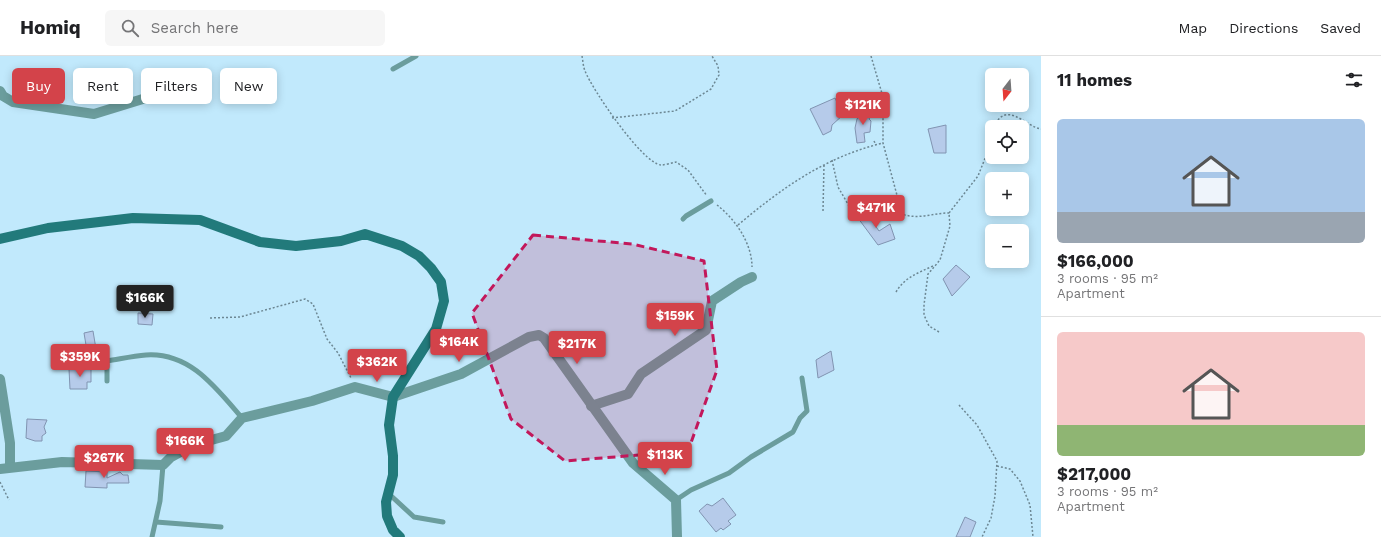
<!DOCTYPE html>
<html lang="en">
<head>
<meta charset="utf-8">
<style>
  body { margin:0; font-family:"Work Sans",sans-serif; background:#f6f6f6; color:#202124; height:100vh; display:flex; flex-direction:column; font-size:15px; white-space:nowrap }
  * { box-sizing:border-box; margin:0 }
  p { font-size:13px; color:#757577 }
  .icon { flex:none; width:22px; height:22px; fill:none; stroke:currentColor; stroke-width:2; stroke-linecap:round; stroke-linejoin:round }
  .map { position:relative; flex:1; overflow:hidden }
  .side { display:flex; flex-direction:column; background:#fff; width:340px }
  .side>* { flex:none }
  .banner { position:absolute; left:12px; top:12px; width:380px; height:36px; display:flex; gap:8px }
  .needle { width:26px; rotate:197deg }
  .tools { position:absolute; left:985px; top:12px; display:grid; gap:8px }
  .tools a { display:grid; place-items:center; width:44px; height:44px; border-radius:6px; background:#fff; box-shadow:0 2px 10px #0003; font-size:20px }
  .price { position:absolute; translate:-50% -34px; padding:0 9px; border-radius:4px; background:#d3434a; color:#fff; font-size:13px; line-height:26px; filter:drop-shadow(0 1px 2px #0008) }
  .price::after { content:''; position:absolute; left:50%; top:24px; width:12px; height:9px; margin-left:-6px; background:inherit; clip-path:polygon(0 0,100% 0,50% 100%) }
  .price.active { background:#222; color:#fff }
  ul { padding:0; list-style:none }
  li { display:grid; align-content:center; gap:8px; height:212px; padding:0 16px }
  li+li { border-top:1px solid #e0e0e0 }
  li span { display:grid; place-items:center; height:124px; border-radius:6px; color:#555 }
  li>.icon { margin-inline-start:auto }
  span .icon { width:72px; height:72px; fill:#fffc; stroke-width:1 }
  li b { font-size:17px }
  h2 { display:flex; justify-content:space-between; align-items:center; height:48px; padding:0 16px; font-size:17px }
  .chip { padding:0 14px; border-radius:6px; background:#fff; box-shadow:0 2px 10px #0003; font-size:14px; line-height:36px }
  .chip.active { background:#d3434a; color:#fff }
  header { display:flex; align-items:center; gap:24px; box-sizing:border-box; height:56px; padding:0 20px; background:#fff; border-bottom:1px solid #e0e0e0 }
  header strong { font-size:19px }
  nav { display:flex; gap:22px; margin-inline-start:auto; font-size:14px }
  .search { width:280px; height:36px; background:#f6f6f6; display:flex; align-items:center; gap:10px; box-sizing:border-box; padding:0 14px; border-radius:6px; color:#757577; font-size:15px }
  main { display:flex; flex:1; min-height:0 }
  .map>svg:first-child { display:block }
</style>
</head>
<body>
<header>
<strong>Homiq</strong>
<div class="search"><svg class="icon" aria-label="search" viewBox="0 0 24 24"><circle cx="10" cy="10" r="6"/><path d="M15 15l6 6"/></svg>Search here</div>
<nav><a>Map</a><a>Directions</a><a>Saved</a></nav>
</header>
<main>
<div class="map">
<svg width="1041" height="481" viewBox="0 0 1041 481">
  <rect width="100%" height="100%" fill="#c1e9fc"/>
  <!-- building -->
  <g fill="#b6cbea" stroke="#8194b1">
    <polygon points="835,42 843,59 832,69 831,75 823,79 810,53"/>
    <polygon points="864,53 872,58 869,63 871,65 870,76 864,77 865,86 857,87 855,72 857,63"/>
    <polygon points="946,69 946,97 934,97 928,73"/>
    <polygon points="863,152 879,175 890,168 895,183 878,189 855,158"/>
    <polygon points="956,209 970,221 952,240 943,223"/>
    <polygon points="138,257 153,258 152,269 138,268"/>
    <polygon points="93,275 96,293 87,295 84,277"/>
    <polygon points="831,295 834,314 818,322 816,304"/>
    <polygon points="91,312 91,326 87,326 87,333 70,333 69,313"/>
    <polygon points="27,363 47,364 44,371 46,377 42,380 42,385 35,385 26,382"/>
    <polygon points="86,415 107,416 107,422 120,416 123,419 128,419 129,427 107,427 107,432 85,431"/>
    <polygon points="723,442 736,459 728,465 731,468 723,474 721,472 716,476 699,455 707,448 712,450"/>
    <polygon points="965,461 976,466 970,481 956,481"/>
  </g>
  <g fill="none" stroke-linecap="round" stroke-linejoin="round">
    <!-- path -->
    <g stroke="#6c8793" stroke-width="1.5" stroke-dasharray="2 2" stroke-linecap="butt">
      <path d="M 582,0 C 583,5 583,10 585,15 C 592,33 642,107 661,109 C 665,109 671,107 676,106 L 688,114 L 707,140"/>
      <path d="M 871,0 L 883,41 L 883,87 L 902,158 C 918,164 933,157 949,157"/>
      <polyline points="612,62 675,55 711,33 719,19 718,10 712,0"/>
      <path d="M 994,71 C 1006,43 1026,71 1041,73"/>
      <polyline points="874,85 876,89"/>
      <polyline points="832,104 838,131 856,162"/>
      <path d="M 717,149 C 735,163 752,187 752,211"/>
      <polyline points="823,155 824,108"/>
      <path d="M 738,169 C 782,132 825,101 883,87"/>
      <path d="M 896,236 C 905,221 918,217 933,210"/>
      <polyline points="210,262 240,261 305,243 313,248 327,283 338,297 351,322"/>
      <polyline points="939,276 929,270 924,259 924,249 928,218 940,204 950,170 949,157 978,120 988,95 992,77"/>
      <polyline points="959,349 977,369 997,405 995,440 991,462 982,481"/>
      <polyline points="997,410 1010,413 1020,425 1030,449 1033,481"/>
      <polyline points="0,426 9,444"/>
    </g>
    <!-- lane -->
    <g stroke="#6b9d9d" stroke-width="5">
      <polyline points="393,13 416,0"/>
      <polyline points="683,163 686,160 711,145"/>
      <path d="M 107,325 L 107,305 C 120,303 133,300 146,299 C 190,296 216,332 242,362"/>
      <polyline points="388,437 414,461 443,466"/>
      <polyline points="676,444 691,434 729,417 751,401 793,376 800,362 807,355 802,322"/>
      <polyline points="156,466 221,471"/>
      <polyline points="152,481 160,445 163,409"/>
    </g>
    <!-- street -->
    <g stroke="#6b9d9d" stroke-width="10">
      <polyline points="0,35 3,40 13,46 94,58 146,42"/>
      <polyline points="0,323 10,387 10,411"/>
      <polyline points="591,350 628,338 641,318 706,274 712,245 741,226 752,221"/>
      <polyline points="0,413 62,406 163,409 171,401 193,389 226,380 242,362 312,345 355,331 393,341 461,318 529,281 539,279 544,282 633,407 676,444 677,481"/>
    </g>
    <!-- secondary -->
    <polyline stroke="#227a7b" stroke-width="10" points="0,183 48,172 133,162 200,164 260,186 296,190 341,185 365,178 402,190 419,200 431,212 441,226 444,245 436,273 393,341 389,369 393,400 393,419 386,446 387,460 393,474 400,481"/>
  </g>
  <!-- marked area -->
  <path fill="#c2185b" fill-opacity="0.2" stroke="#c2185b" stroke-width="3" stroke-dasharray="8 5" stroke-linejoin="round" d="M 533,179 L 632,188 L 704,205 L 717,314 L 688,395 L 565,405 L 511,363 L 472,257 Z"/>
</svg>
<div class="tools">
<a><svg class="needle" viewBox="-14 -14 28 28"><path d="M0-13l5 13h-10z" fill="#e53935"/><path d="M0 13l5-13h-10z" fill="#757577"/></svg></a>
<a><svg class="icon" aria-label="locate" viewBox="0 0 24 24"><circle cx="12" cy="12" r="6"/><path d="M12 2v4M12 18v4M2 12h4M18 12h4"/></svg></a>
<a>+</a>
<a>−</a>
</div>
<b class="price" style="left:863px;top:70px">$121K</b>
<b class="price" style="left:876px;top:173px">$471K</b>
<b class="price active" style="left:145px;top:263px">$166K</b>
<b class="price" style="left:675px;top:281px">$159K</b>
<b class="price" style="left:459px;top:307px">$164K</b>
<b class="price" style="left:577px;top:309px">$217K</b>
<b class="price" style="left:80px;top:322px">$359K</b>
<b class="price" style="left:377px;top:327px">$362K</b>
<b class="price" style="left:185px;top:406px">$166K</b>
<b class="price" style="left:665px;top:420px">$113K</b>
<b class="price" style="left:104px;top:423px">$267K</b>
<div class="banner">
<a class="chip active">Buy</a>
<a class="chip">Rent</a>
<a class="chip">Filters</a>
<a class="chip">New</a>
</div>
</div>
<section class="side">
<h2>11 homes<svg class="icon" aria-label="filters" viewBox="0 0 24 24"><path d="M4 7h16M4 17h16"/><circle cx="9" cy="7" r="2"/><circle cx="15" cy="17" r="2"/></svg></h2>
<ul>
<li><span style="background:linear-gradient(#a9c7e8 75%,#9aa5b1 0)"><svg class="icon" aria-label="home" viewBox="0 0 24 24"><path d="M3 11l9-7 9 7M6 9v11h12V9"/></svg></span><div><b>$166,000</b><p>3 rooms · 95 m²</p><p>Apartment</p></div></li>
<li><span style="background:linear-gradient(#f6c9c9 75%,#8fb573 0)"><svg class="icon" aria-label="home" viewBox="0 0 24 24"><path d="M3 11l9-7 9 7M6 9v11h12V9"/></svg></span><div><b>$217,000</b><p>3 rooms · 95 m²</p><p>Apartment</p></div></li>
</ul>
</section>
</main>
</body>
</html>
